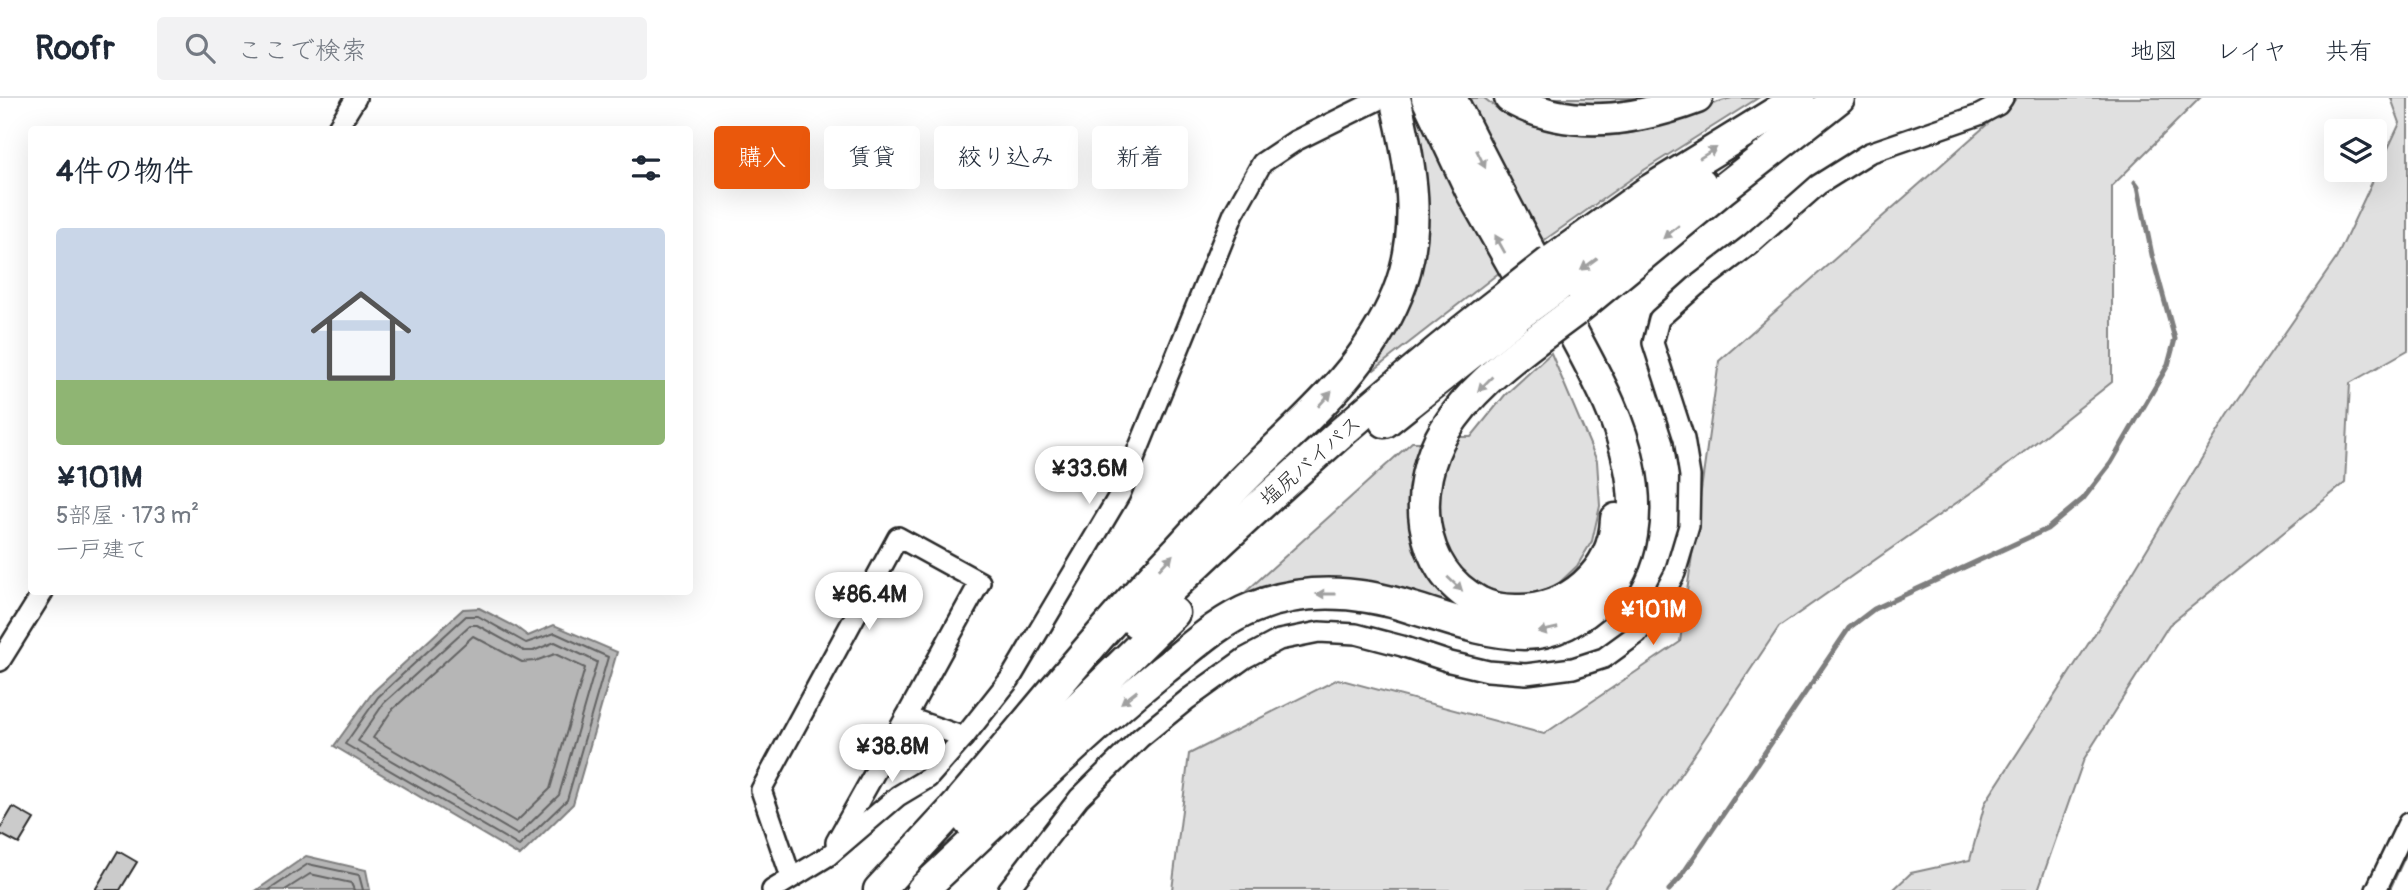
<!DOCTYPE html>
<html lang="ja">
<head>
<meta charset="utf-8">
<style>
  body { margin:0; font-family:Pangolin,"Klee One",sans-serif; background:#f2f2f3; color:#1f2937; height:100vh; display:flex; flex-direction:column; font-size:26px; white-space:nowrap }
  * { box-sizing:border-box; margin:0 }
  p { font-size:23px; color:#747a83 }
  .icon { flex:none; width:38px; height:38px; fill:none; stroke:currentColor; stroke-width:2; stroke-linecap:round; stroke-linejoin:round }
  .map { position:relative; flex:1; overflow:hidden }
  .sheet { position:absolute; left:28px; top:28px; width:665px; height:469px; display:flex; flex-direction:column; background:#fff; border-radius:7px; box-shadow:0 7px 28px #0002 }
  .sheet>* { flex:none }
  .guide { position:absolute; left:714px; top:28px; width:665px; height:63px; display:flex; gap:14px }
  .buttons { position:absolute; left:2324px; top:21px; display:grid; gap:14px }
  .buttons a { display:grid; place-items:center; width:63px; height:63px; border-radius:7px; background:#fff; box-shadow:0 7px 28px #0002; font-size:35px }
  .price { position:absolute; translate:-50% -60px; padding:0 16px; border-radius:24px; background:#fff; color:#222; font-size:23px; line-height:46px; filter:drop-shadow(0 2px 4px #0008) }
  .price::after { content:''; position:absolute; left:50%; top:42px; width:21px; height:16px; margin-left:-10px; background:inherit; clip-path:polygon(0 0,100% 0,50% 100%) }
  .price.current { background:#ea580c; color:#fff }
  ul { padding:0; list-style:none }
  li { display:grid; align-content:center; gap:14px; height:371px; padding:0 28px }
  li+li { border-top:2px solid #e0e1e3 }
  li span { display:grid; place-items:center; height:217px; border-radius:7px; color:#555 }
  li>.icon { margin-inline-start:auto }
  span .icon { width:126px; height:126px; fill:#fffc; stroke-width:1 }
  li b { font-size:30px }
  h2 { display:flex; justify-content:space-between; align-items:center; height:84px; padding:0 28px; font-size:30px }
  .chip { padding:0 24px; border-radius:7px; background:#fff; box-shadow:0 7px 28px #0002; font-size:24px; line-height:63px }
  .chip.current { background:#ea580c; color:#fff }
  header { display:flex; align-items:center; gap:42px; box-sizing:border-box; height:98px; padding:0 35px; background:#fff; border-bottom:2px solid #e0e1e3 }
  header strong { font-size:33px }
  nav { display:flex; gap:38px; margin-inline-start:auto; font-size:24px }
  .search { width:490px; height:63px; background:#f2f2f3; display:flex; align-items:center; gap:18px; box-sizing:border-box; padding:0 24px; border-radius:7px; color:#747a83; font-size:26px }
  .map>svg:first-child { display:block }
</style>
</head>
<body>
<header>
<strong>Roofr</strong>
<div class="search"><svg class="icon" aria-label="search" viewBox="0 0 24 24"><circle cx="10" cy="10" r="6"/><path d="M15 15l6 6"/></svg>ここで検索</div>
<nav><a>地図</a><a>レイヤ</a><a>共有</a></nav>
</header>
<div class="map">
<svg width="2408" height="792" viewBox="0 0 2408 792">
  <rect width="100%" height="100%" fill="#fff"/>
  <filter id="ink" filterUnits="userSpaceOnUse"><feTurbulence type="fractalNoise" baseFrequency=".0143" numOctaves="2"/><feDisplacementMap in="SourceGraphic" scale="14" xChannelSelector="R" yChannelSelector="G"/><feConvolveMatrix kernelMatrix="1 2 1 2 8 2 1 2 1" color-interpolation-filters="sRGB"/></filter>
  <g filter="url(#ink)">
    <!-- green -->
    <g fill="#e0e0e0" stroke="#868686" stroke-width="2">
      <path d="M 1463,0 L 1484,0 C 1530,40 1599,46 1656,29 C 1682,21 1706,6 1732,0 C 1740,0 1750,0 1758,0 L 1641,74 L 1536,148 Z"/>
      <path d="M 1553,0 L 1657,0 C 1625,9 1585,13 1552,5 Z"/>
      <polygon points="2017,0 2200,0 2112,88 2112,284 1982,387 1779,529 1603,792 1172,792 1189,656 1338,581 1544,636 1680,544 1719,263"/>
      <polygon points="2391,0 2408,0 2408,252 2350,285 2345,385 2169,527 2084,661 2038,792 1893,792 1911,775 1970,762 1985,705 2107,517 2228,317 2336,161 2400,25"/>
      <polygon points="1410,1 1461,107 1500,174 1374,272 1370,269 1398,220"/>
      <polygon points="1551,255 1597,363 1600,408 1592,443 1577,468 1556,488 1529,496 1506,496 1487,490 1466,479 1446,452 1434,403 1445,361 1460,339 1471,339 1505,297"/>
      <polygon points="1412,344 1419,344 1423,350 1409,387 1409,423 1413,450 1427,478 1450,501 1477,513 1317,482 1272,487 1240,499"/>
    </g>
    <!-- water -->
    <g fill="#b6b6b6" stroke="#7e7e7e" stroke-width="2">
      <polygon points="479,510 516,529 528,538 554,527 617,554 573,706 520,758 334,648 373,594 463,511"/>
      <polygon points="306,758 366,772 370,792 257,792"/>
    </g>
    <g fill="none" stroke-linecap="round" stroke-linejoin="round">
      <!-- shore -->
      <g stroke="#636363" stroke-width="2">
        <polygon points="466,518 478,518 526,545 555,535 608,559 567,702 519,748 345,646 378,599"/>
        <polygon points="470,527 477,527 524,553 533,553 555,544 597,564 559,697 518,737 358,643 384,605"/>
        <polygon points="473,538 522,564 535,563 555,556 585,570 550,691 516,724 373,640 392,612"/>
        <polyline points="269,792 308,766 359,777 363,792"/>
        <polyline points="285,792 310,776 351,785 354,792"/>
      </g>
      <!-- stream -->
      <g stroke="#7e7e7e" stroke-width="5">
        <polyline points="1669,792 1680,780 1849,530 1874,511 2047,431 2083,401 2111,365 2168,267 2175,241 2152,157 2138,88 2135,84"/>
        <polyline points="2388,792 2408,749"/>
      </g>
    </g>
    <!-- building -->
    <g fill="#cbcbcb" stroke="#2b2b2b" stroke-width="2">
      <polygon points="13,709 34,721 19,746 0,736 0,731"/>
      <polygon points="118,753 137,764 120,792 95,792"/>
    </g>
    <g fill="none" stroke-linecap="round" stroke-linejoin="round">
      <!-- minor casing -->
      <g stroke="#2b2b2b" stroke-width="24">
        <g id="minor">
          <polyline points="336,32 356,0"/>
          <polyline points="0,563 43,494"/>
          <polyline points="836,744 906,619 964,639"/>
          <polyline points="791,779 761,692 898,439 980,484 906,619"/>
          <polyline points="772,792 828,758 898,698 928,680 964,639 1010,581 1120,396 1234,115 1262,65 1295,43 1382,0"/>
          <polyline points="1008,792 1079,700 1140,640 1188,601 1245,560 1279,542 1319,534 1356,536 1402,548 1450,564 1488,573 1526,576 1573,570 1604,560 1637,536 1657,509 1675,475 1689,428 1690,378 1684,341 1653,245 1659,221 1696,188 1752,145 1818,87 1869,55 1979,17 1998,7 2003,0"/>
          <polyline points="2376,792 2408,725"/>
        </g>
      </g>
      <!-- highway casing -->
      <g stroke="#2b2b2b" stroke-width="35">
        <g id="highway">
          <polyline points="1427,0 1472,95 1536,208"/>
          <path d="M 1510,0 C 1568,34 1638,22 1697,0"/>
          <polyline points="1551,163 1650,92 1799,0"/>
          <polyline points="1560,187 1701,85"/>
          <polyline points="1575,213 1723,91 1839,0"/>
          <path d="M 1536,242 C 1503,267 1468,295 1445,332 C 1411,388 1415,471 1479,504 C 1490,510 1504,512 1516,512 C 1567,514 1614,474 1616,421"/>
          <polyline points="1385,324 1519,217"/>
          <path d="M 1136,524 C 1255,410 1378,297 1509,196"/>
          <path d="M 962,701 C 1033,618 1101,532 1177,453 C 1200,428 1222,403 1246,379 C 1302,324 1366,272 1397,197 C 1424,131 1411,66 1395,0"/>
          <polyline points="968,723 1052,635 1174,515"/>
          <polyline points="879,792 976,687"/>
          <path d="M 922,792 C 1002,718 1079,640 1163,572 C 1191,550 1219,523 1252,510 C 1304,489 1360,493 1412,510 C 1449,521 1484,535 1524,536 C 1553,536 1581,521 1602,500 C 1636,465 1639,411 1629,366 C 1619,315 1590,268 1567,223 C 1528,149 1488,75 1451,0"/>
        </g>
      </g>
      <!-- minor -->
      <use href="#minor" stroke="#fff" stroke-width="19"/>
      <!-- highway -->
      <use href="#highway" stroke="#fff" stroke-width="30"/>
      <!-- highway-bridge casing -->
      <g stroke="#2b2b2b" stroke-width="35" stroke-linecap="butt">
        <g id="highway-bridge">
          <polyline points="1509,196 1551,163"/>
          <polyline points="1519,217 1560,187"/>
          <polyline points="1536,242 1575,213"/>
        </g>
      </g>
      <!-- highway-bridge -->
      <use href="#highway-bridge" stroke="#fff" stroke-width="30"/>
    </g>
    <!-- one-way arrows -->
    <defs><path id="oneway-solid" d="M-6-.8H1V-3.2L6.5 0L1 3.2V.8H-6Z" transform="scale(1.75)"/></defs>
    <g fill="#a0a0a0">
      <use href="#oneway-solid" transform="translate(1708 55) rotate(-32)"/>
      <use href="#oneway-solid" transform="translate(1481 61) rotate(64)"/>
      <use href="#oneway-solid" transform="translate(1671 134) rotate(141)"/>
      <use href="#oneway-solid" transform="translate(1500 146) rotate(-119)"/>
      <use href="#oneway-solid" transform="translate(1589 166) rotate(144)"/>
      <use href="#oneway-solid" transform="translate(1485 286) rotate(135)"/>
      <use href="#oneway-solid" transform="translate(1325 301) rotate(-48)"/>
      <use href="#oneway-solid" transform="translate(1166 464) rotate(-47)"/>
      <use href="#oneway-solid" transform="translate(1455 486) rotate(43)"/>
      <use href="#oneway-solid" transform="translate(1326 496) rotate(-180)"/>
      <use href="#oneway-solid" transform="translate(1548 532) rotate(167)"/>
      <use href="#oneway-solid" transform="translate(1129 599) rotate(142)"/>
    </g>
  </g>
  <g text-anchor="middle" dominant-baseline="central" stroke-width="5" stroke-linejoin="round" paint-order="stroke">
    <!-- street labels -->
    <g font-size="21" fill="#2b2b2b" stroke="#fff">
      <text transform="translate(1311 363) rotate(-41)">塩尻バイパス</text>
    </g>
  </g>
</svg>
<div class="buttons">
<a><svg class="icon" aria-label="layers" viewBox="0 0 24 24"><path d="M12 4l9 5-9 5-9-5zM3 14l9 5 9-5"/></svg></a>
</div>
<b class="price" style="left:1089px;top:408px">¥33.6M</b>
<b class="price" style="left:869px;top:534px">¥86.4M</b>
<b class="price current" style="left:1653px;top:549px">¥101M</b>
<b class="price" style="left:892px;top:686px">¥38.8M</b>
<div class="guide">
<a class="chip current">購入</a>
<a class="chip">賃貸</a>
<a class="chip">絞り込み</a>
<a class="chip">新着</a>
</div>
<section class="sheet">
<h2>4件の物件<svg class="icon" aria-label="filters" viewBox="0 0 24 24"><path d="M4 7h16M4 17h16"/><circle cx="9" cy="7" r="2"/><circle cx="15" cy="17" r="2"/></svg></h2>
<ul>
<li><span style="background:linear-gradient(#c9d6e8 70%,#8fb573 0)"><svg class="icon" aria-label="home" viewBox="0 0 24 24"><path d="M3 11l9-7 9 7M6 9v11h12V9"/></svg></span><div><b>¥101M</b><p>5部屋 · 173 m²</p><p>一戸建て</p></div></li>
</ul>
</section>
</div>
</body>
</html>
